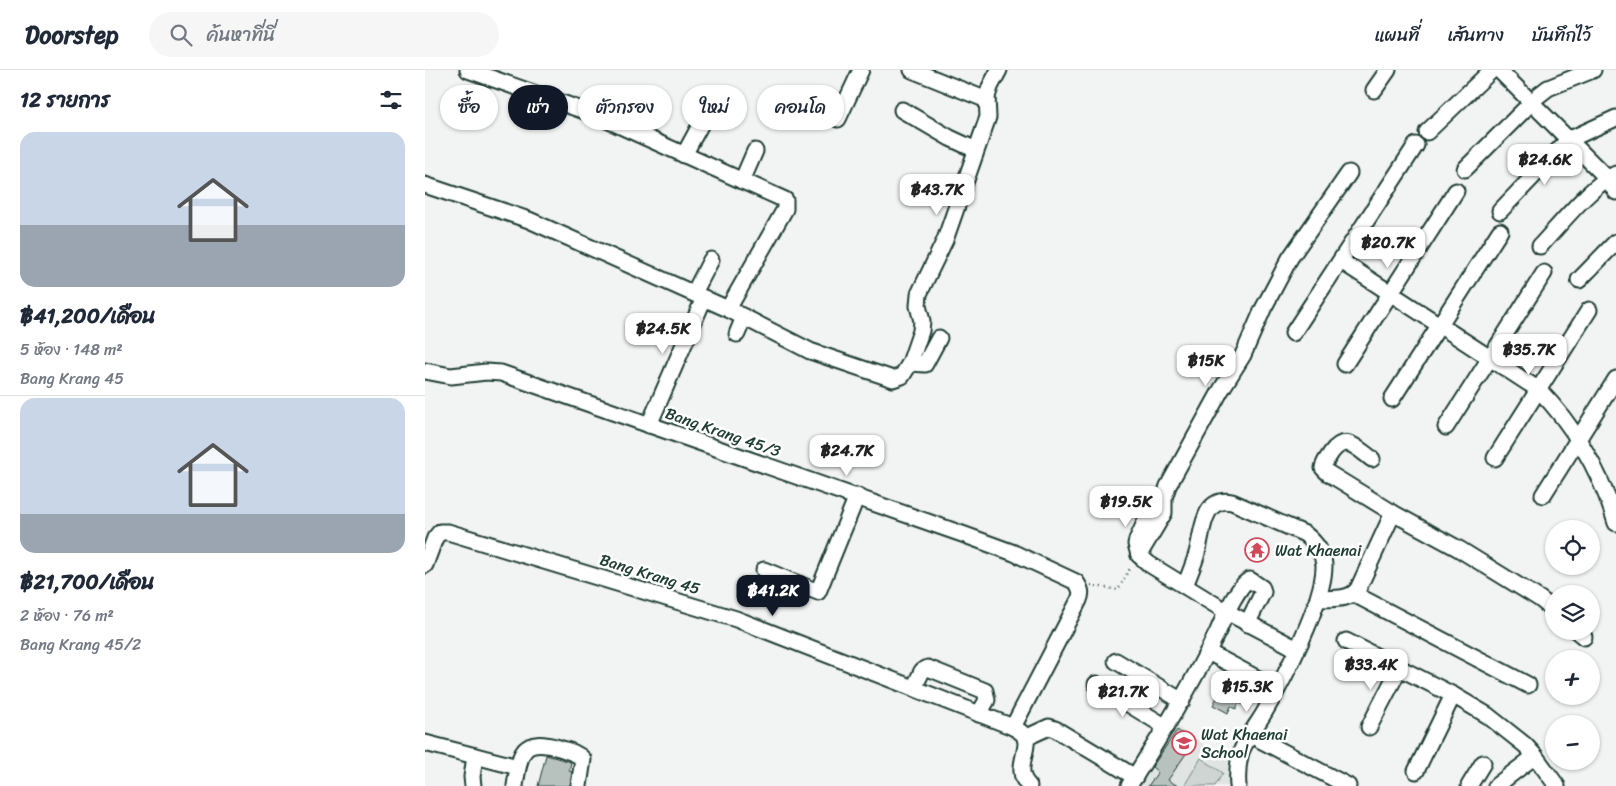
<!DOCTYPE html>
<html lang="th">
<head>
<meta charset="utf-8">
<style>
  body { margin:0; font-family:Sriracha,"Playpen Sans Thai",sans-serif; background:#f6f6f7; color:#1f2937; height:100vh; display:flex; flex-direction:column; font-size:19px; white-space:nowrap }
  * { box-sizing:border-box; margin:0 }
  p { font-size:16px; color:#747a83 }
  .icon { flex:none; width:28px; height:28px; fill:none; stroke:currentColor; stroke-width:2; stroke-linecap:round; stroke-linejoin:round }
  .map { position:relative; flex:1; overflow:hidden }
  .panel { display:flex; flex-direction:column; background:#fff; width:425px }
  .panel>* { flex:none }
  .banner { position:absolute; left:15px; top:15px; width:475px; height:45px; display:flex; gap:10px }
  .buttons { position:absolute; left:1120px; top:450px; display:grid; gap:10px }
  .buttons a { display:grid; place-items:center; width:55px; height:55px; border-radius:50%; background:#fff; box-shadow:0 1px 4px #0004; font-size:25px }
  .price { position:absolute; translate:-50% -42px; padding:0 11px; border-radius:10px; background:#fff; color:#222; font-size:16px; line-height:32px; filter:drop-shadow(0 1px 2px #0008) }
  .price::after { content:''; position:absolute; left:50%; top:30px; width:15px; height:11px; margin-left:-8px; background:inherit; clip-path:polygon(0 0,100% 0,50% 100%) }
  .price.selected { background:#111827; color:#fff }
  ul { padding:0; list-style:none }
  li { display:grid; align-content:center; gap:10px; height:265px; padding:0 20px }
  li+li { border-top:1px solid #e0e1e3 }
  li span { display:grid; place-items:center; height:155px; border-radius:15px; color:#555 }
  li>.icon { margin-inline-start:auto }
  span .icon { width:90px; height:90px; fill:#fffc; stroke-width:1 }
  li b { font-size:21px }
  h2 { display:flex; justify-content:space-between; align-items:center; height:60px; padding:0 20px; font-size:21px }
  .chip { padding:0 18px; border-radius:22px; background:#fff; box-shadow:0 1px 4px #0004; font-size:18px; line-height:45px }
  .chip.selected { background:#111827; color:#fff }
  header { display:flex; align-items:center; gap:30px; box-sizing:border-box; height:70px; padding:0 25px; background:#fff; border-bottom:1px solid #e0e1e3 }
  header strong { font-size:24px }
  nav { display:flex; gap:28px; margin-inline-start:auto; font-size:18px }
  .search { width:350px; height:45px; background:#f6f6f7; display:flex; align-items:center; gap:12px; box-sizing:border-box; padding:0 18px; border-radius:28px; color:#747a83; font-size:19px }
  main { display:flex; flex:1; min-height:0 }
  .map>svg:first-child { display:block }
</style>
</head>
<body>
<header>
<strong>Doorstep</strong>
<div class="search"><svg class="icon" aria-label="search" viewBox="0 0 24 24"><circle cx="10" cy="10" r="6"/><path d="M15 15l6 6"/></svg>ค้นหาที่นี่</div>
<nav><a>แผนที่</a><a>เส้นทาง</a><a>บันทึกไว้</a></nav>
</header>
<main>
<section class="panel">
<h2>12 รายการ<svg class="icon" aria-label="filters" viewBox="0 0 24 24"><path d="M4 7h16M4 17h16"/><circle cx="9" cy="7" r="2"/><circle cx="15" cy="17" r="2"/></svg></h2>
<ul>
<li><span style="background:linear-gradient(#c9d6e8 60%,#9aa5b1 0)"><svg class="icon" aria-label="home" viewBox="0 0 24 24"><path d="M3 11l9-7 9 7M6 9v11h12V9"/></svg></span><div><b>฿41,200/เดือน</b><p>5 ห้อง · 148 m²</p><p>Bang Krang 45</p></div></li>
<li><span style="background:linear-gradient(#c9d6e8 75%,#9aa5b1 0)"><svg class="icon" aria-label="home" viewBox="0 0 24 24"><path d="M3 11l9-7 9 7M6 9v11h12V9"/></svg></span><div><b>฿21,700/เดือน</b><p>2 ห้อง · 76 m²</p><p>Bang Krang 45/2</p></div></li>
</ul>
</section>
<div class="map">
<svg width="1191" height="716" viewBox="0 0 1191 716">
  <rect width="100%" height="100%" fill="#f2f3f3"/>
  <filter id="ink" filterUnits="userSpaceOnUse"><feTurbulence type="fractalNoise" baseFrequency=".02" numOctaves="2"/><feDisplacementMap in="SourceGraphic" scale="10" xChannelSelector="R" yChannelSelector="G"/><feConvolveMatrix kernelMatrix="1 2 1 2 8 2 1 2 1" color-interpolation-filters="sRGB"/></filter>
  <g filter="url(#ink)">
    <!-- built -->
    <polygon fill="#e0e4e3" points="751,656 803,690 805,716 712,716"/>
    <!-- green -->
    <polygon fill="#ced5d3" stroke="#768984" points="776,688 798,703 790,716 759,716"/>
    <!-- building -->
    <g fill="#b7c1bd" stroke="#1f3d34">
      <polygon points="804,604 818,612 817,614 821,616 817,623 823,627 819,635 814,633 811,639 806,636 803,643 788,635"/>
      <polygon points="752,660 769,672 743,710 753,716 723,716 733,702 727,697"/>
      <polygon points="121,685 146,692 144,701 147,702 145,716 113,716"/>
    </g>
    <g fill="none" stroke-linecap="round" stroke-linejoin="round">
      <!-- minor casing -->
      <g stroke="#1f3d34" stroke-width="19">
        <g id="minor">
          <polyline points="43,0 171,45 360,130 360,139 303,239"/>
          <polyline points="487,0 562,30"/>
          <polyline points="1074,0 1182,108 1191,122"/>
          <polyline points="949,20 963,0"/>
          <polyline points="477,40 525,68 551,80"/>
          <polyline points="393,42 413,49 436,0"/>
          <polyline points="1002,62 1067,0"/>
          <polyline points="259,85 278,50"/>
          <polyline points="1040,99 1114,25 1123,18 1168,0"/>
          <polyline points="317,111 330,81"/>
          <polyline points="0,115 104,150 303,239 385,281 468,309 477,306 485,293 496,261 497,251 493,236 494,224 520,170 563,47 562,27 565,17 574,0"/>
          <polyline points="1075,141 1143,70 1191,48"/>
          <path d="M 1115,176 C 1134,156 1167,114 1191,104"/>
          <path d="M 916,191 L 1114,320 C 1150,357 1176,403 1191,453"/>
          <polyline points="1154,210 1191,172"/>
          <polyline points="269,223 286,190"/>
          <polyline points="868,263 991,75"/>
          <polyline points="312,264 319,247"/>
          <polyline points="485,293 500,294 514,268"/>
          <polyline points="920,294 1031,121"/>
          <path d="M 0,301 L 26,306 L 61,302 L 76,303 L 540,465 L 589,483 L 651,512 C 656,519 657,523 654,530 L 588,657"/>
          <polyline points="967,329 1075,161"/>
          <polyline points="224,355 279,228"/>
          <polyline points="1021,357 1119,203"/>
          <polyline points="1070,388 1164,240"/>
          <path d="M 947,389 C 932,378 920,363 906,383 C 903,388 899,392 898,398 L 903,403 L 968,443"/>
          <polyline points="1118,425 1191,309"/>
          <polyline points="714,485 711,474 712,470 729,433"/>
          <path d="M 0,495 L 10,468 L 15,462 L 23,462 L 311,549 L 588,657 C 591,659 595,661 598,664 C 609,676 586,699 604,716"/>
          <polyline points="339,500 393,522 432,426"/>
          <path d="M 760,516 C 764,505 769,494 772,483 C 778,462 777,426 807,432 L 880,464 C 890,472 898,482 899,495 C 900,530 858,611 839,643 C 832,655 821,669 816,682 C 813,693 812,704 813,716"/>
          <polyline points="929,524 1103,615"/>
          <path d="M 893,529 C 906,528 924,531 933,519 L 968,443 L 1034,479 L 1115,529 L 1129,540"/>
          <polyline points="1152,561 1159,567"/>
          <polyline points="921,571 1028,625 1062,645 1100,675 1110,686 1132,716"/>
          <polyline points="872,579 802,542 724,494 714,485 739,443 739,428 743,416 796,320 818,285 838,239 865,188 924,103"/>
          <polyline points="783,582 852,619"/>
          <polyline points="691,591 757,631"/>
          <polyline points="671,614 741,657"/>
          <polyline points="489,618 497,601 503,598 560,621 562,630 554,644"/>
          <polyline points="944,657 974,599"/>
          <polyline points="826,665 923,716"/>
          <polyline points="600,668 624,657 630,659 710,707"/>
          <polyline points="0,673 93,697"/>
          <polyline points="991,701 1028,625"/>
          <polyline points="48,716 47,707 50,686"/>
          <path d="M 90,716 C 95,683 96,667 134,678 C 143,681 151,682 158,689 L 154,716"/>
          <path d="M 704,716 C 736,665 767,615 793,561 C 798,549 814,513 825,510 L 837,518 L 838,522 L 822,554"/>
          <polyline points="1044,716 1058,693"/>
          <polyline points="1071,716 1110,686"/>
        </g>
      </g>
      <!-- path -->
      <polyline stroke="#1f3d34" stroke-width="2" stroke-dasharray="1 4" stroke-linecap="butt" points="666,515 693,520 706,496"/>
      <!-- minor -->
      <use href="#minor" stroke="#fff" stroke-width="15"/>
    </g>
  </g>
  <!-- icons -->
  <defs>
    <g id="temple-ring" transform="scale(1.25)"><circle r="9.5" fill="#fff" stroke="#d1495b" stroke-width="1.5"/><path d="M0-6L5-2H3V0L6.5 2.5H4V6H1.5V3h-3V6H-4V2.5H-6.5L-3 0V-2H-5Z" fill="#d1495b"/></g>
    <g id="school-ring" transform="scale(1.25)"><circle r="9.5" fill="#fff" stroke="#d1495b" stroke-width="1.5"/><path d="M0-5L7-2L0 1L-7-2ZM-4 1L0 2.5L4 1V4Q0 6-4 4Z" fill="#d1495b"/></g>
  </defs>
  <g fill-rule="evenodd">
    <use href="#temple-ring" x="832" y="480"/>
    <use href="#school-ring" x="759" y="673"/>
  </g>
  <g text-anchor="middle" dominant-baseline="central" stroke-width="5" stroke-linejoin="round" paint-order="stroke">
    <!-- street labels -->
    <g font-size="16" fill="#1f3d34" stroke="#fff">
      <text transform="translate(298 362) rotate(19)">Bang Krang 45/3</text>
      <text transform="translate(225 504) rotate(17)">Bang Krang 45</text>
    </g>
    <!-- poi labels -->
    <g font-size="16" fill="#1f3d34" stroke="#fff" text-anchor="start">
      <text x="850" y="480">Wat Khaenai</text>
      <text x="776" y="664">Wat Khaenai<tspan x="776" dy="18">School</tspan></text>
    </g>
  </g>
</svg>
<div class="buttons">
<a><svg class="icon" aria-label="locate" viewBox="0 0 24 24"><circle cx="12" cy="12" r="6"/><path d="M12 2v4M12 18v4M2 12h4M18 12h4"/></svg></a>
<a><svg class="icon" aria-label="layers" viewBox="0 0 24 24"><path d="M12 4l9 5-9 5-9-5zM3 14l9 5 9-5"/></svg></a>
<a>+</a>
<a>−</a>
</div>
<b class="price" style="left:1120px;top:116px">฿24.6K</b>
<b class="price" style="left:512px;top:146px">฿43.7K</b>
<b class="price" style="left:963px;top:199px">฿20.7K</b>
<b class="price" style="left:238px;top:285px">฿24.5K</b>
<b class="price" style="left:1104px;top:306px">฿35.7K</b>
<b class="price" style="left:781px;top:317px">฿15K</b>
<b class="price" style="left:422px;top:407px">฿24.7K</b>
<b class="price" style="left:701px;top:458px">฿19.5K</b>
<b class="price selected" style="left:348px;top:547px">฿41.2K</b>
<b class="price" style="left:946px;top:621px">฿33.4K</b>
<b class="price" style="left:822px;top:643px">฿15.3K</b>
<b class="price" style="left:698px;top:648px">฿21.7K</b>
<div class="banner">
<a class="chip">ซื้อ</a>
<a class="chip selected">เช่า</a>
<a class="chip">ตัวกรอง</a>
<a class="chip">ใหม่</a>
<a class="chip">คอนโด</a>
</div>
</div>
</main>
</body>
</html>
